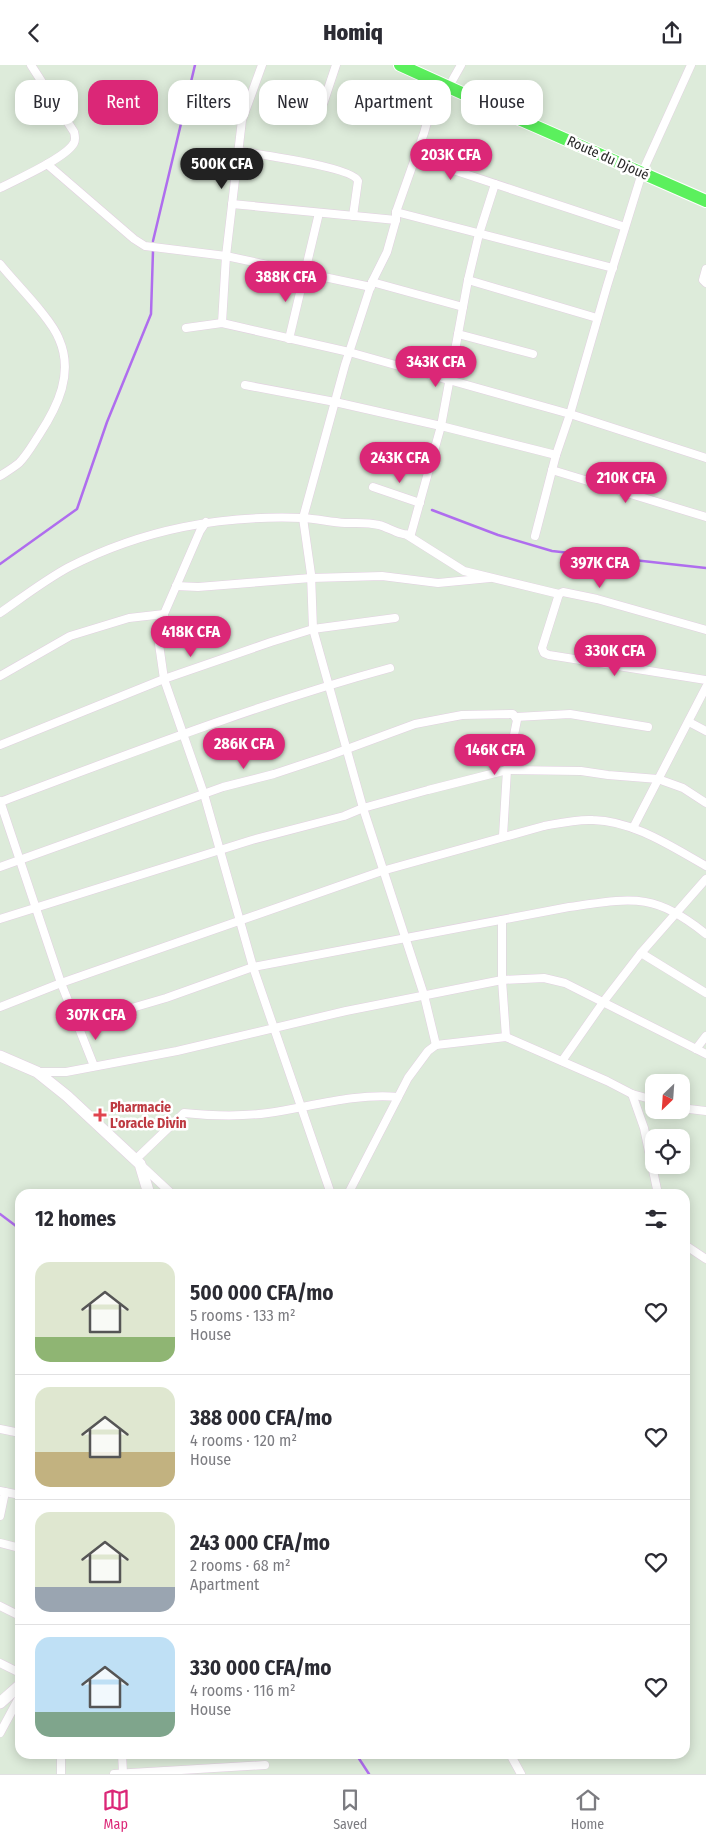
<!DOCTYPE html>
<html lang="en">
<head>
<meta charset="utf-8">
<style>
  body { margin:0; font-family:"Fira Sans Condensed",sans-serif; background:#f7f7f7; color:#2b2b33; height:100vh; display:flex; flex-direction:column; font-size:19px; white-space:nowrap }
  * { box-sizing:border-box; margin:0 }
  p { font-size:16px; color:#7c7c81 }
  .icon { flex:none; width:28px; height:28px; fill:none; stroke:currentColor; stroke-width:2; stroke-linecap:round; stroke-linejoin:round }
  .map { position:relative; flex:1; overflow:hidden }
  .sheet { position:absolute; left:15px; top:1124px; width:675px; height:570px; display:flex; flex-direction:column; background:#fff; border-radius:15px; box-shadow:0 2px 12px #0003 }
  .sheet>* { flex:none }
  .top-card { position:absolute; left:15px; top:15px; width:676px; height:45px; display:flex; gap:10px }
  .needle { width:32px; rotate:205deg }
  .fabs { position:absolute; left:645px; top:1009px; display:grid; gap:10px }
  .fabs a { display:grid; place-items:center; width:45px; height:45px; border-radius:10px; background:#fff; box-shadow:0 2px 12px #0003; font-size:25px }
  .price { position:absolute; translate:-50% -42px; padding:0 11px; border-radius:18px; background:#db2777; color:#fff; font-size:16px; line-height:32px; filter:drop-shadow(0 1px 2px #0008) }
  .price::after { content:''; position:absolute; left:50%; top:30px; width:15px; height:11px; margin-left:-8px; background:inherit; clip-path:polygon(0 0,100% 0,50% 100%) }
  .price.active { background:#222; color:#fff }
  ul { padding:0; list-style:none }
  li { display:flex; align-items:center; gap:15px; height:125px; padding:0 20px }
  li+li { border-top:1px solid #e1e1e2 }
  li span { display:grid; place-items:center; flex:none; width:140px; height:100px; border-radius:15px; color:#555 }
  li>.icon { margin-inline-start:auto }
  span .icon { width:60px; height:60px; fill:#fffc; stroke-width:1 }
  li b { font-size:21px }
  h2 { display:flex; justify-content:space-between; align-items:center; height:60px; padding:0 20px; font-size:21px }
  .pill { padding:0 18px; border-radius:15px; background:#fff; box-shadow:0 2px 12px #0003; font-size:18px; line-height:45px }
  .pill.active { background:#db2777; color:#fff }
  header { display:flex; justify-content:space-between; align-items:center; height:65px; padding:0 20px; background:#fff; font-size:22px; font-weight:800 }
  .dock { display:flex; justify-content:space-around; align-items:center; height:70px; border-top:1px solid #e1e1e2; background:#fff; font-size:14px; color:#7c7c81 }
  .dock a { display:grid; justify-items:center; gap:2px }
  .dock .active { color:#db2777 }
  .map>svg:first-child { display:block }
</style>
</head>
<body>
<header><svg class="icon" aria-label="back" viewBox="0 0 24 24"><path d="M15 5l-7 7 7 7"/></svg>Homiq<svg class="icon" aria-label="share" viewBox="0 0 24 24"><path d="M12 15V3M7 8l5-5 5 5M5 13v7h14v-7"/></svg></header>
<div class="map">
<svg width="706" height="1709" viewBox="0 0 706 1709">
  <rect width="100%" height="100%" fill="#ddebda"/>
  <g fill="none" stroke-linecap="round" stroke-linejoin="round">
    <!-- stream -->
    <g stroke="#af6dee" stroke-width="2.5">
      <polyline points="153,176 195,0"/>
      <polyline points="432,445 498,470 552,486 706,503"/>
      <polyline points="0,499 77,444 107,357 151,249 153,186"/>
      <polyline points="0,1149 20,1164"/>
      <polyline points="356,1689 369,1709"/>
    </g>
    <!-- street casing -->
    <g stroke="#e2d0e1" stroke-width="9">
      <g id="street">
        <polyline points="448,23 461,0"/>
        <polyline points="319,51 336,0"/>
        <path d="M 238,86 C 256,89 353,102 358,116 L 353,151"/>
        <polyline points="414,92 625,162"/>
        <polyline points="47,99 134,174 145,181 226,191 371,222"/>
        <path d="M 0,123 C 16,115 66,93 74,78 C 76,74 75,71 74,67 L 31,0"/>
        <polyline points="232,139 396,155"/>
        <polyline points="396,147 613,203"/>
        <path d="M 0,199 C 15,218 51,253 59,274 C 74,308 58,341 39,370 C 33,379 27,390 19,398 C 13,403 6,407 0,411"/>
        <polyline points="706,204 703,215 706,218"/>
        <polyline points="468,215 597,253"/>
        <polyline points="372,217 463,242"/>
        <polyline points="222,258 226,191 242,55 262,0"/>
        <polyline points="186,263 222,258 349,287 570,349 706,393"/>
        <polyline points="458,269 533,289"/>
        <polyline points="289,274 319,148"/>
        <polyline points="245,320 335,337 441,361 468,215 479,169 495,119"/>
        <polyline points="552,405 706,452"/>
        <polyline points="373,422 420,438"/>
        <polyline points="206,457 200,466 164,549 159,579 164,614 204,729 253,902 331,1129"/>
        <polyline points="407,470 464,506 559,529"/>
        <polyline points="535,471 556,390 570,349 607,221 642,108 691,0"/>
        <polyline points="176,521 198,522 311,513 382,511 438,518 490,513"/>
        <path d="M 0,548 C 23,532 45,515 69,502 C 144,464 220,450 303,453 C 317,454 331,457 345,458 C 357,458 367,457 379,460 C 388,462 402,472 411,469 L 441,361 L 556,390"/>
        <polyline points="706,565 597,534 563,527 559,529 542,583 544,588 549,590 706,615"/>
        <polyline points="0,611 70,571 129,553 164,549"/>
        <polyline points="516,652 570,649 648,662"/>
        <polyline points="689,657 706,666"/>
        <polyline points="0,680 164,614 271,577 313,564 395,553"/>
        <polyline points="0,736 61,918 94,1001"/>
        <path d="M 0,737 C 129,689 257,639 390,603"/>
        <polyline points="633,763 706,622"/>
        <polyline points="0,802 223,722 274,709 328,691 415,659 462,650 513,649 517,655 507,705 503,771"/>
        <polyline points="0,854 252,775 344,751 363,743 428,725 507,705 581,706 608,710 658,714 683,723 706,738"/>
        <polyline points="502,855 502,915 506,972"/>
        <polyline points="641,888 706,814"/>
        <path d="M 0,942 L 61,918 L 382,806 L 544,761 C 560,758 577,754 593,755 C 634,756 672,782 706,801"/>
        <path d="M 77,959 L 166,933 L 253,902 L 569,842 C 633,833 653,827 706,869"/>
        <polyline points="436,980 424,930 363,743 313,564 311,509 303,453 345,300 372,217 387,187 396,155 396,147 424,68 438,18"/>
        <polyline points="696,984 706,971"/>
        <polyline points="562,996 604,936 641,888 706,928"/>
        <polyline points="38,1007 66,1007 177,986 346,946 502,915 544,913 565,918 706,989"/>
        <polyline points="632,1029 644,1063 658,1129"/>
        <polyline points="681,1043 706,1046"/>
        <path d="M 135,1095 L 184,1048 C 213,1051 239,1052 268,1048 C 310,1042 355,1028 398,1032"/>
        <polyline points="142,1101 172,1129"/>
        <polyline points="348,1129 408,1013 428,986 436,980 506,972 607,1016 632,1029 654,1035"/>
        <polyline points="685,1180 706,1194"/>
        <polyline points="0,1364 20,1368"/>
        <polyline points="0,1426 20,1430"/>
        <polyline points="0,1451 5,1427"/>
        <polyline points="0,1478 20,1483"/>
        <polyline points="0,1541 20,1551"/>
        <polyline points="0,1598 20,1608"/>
        <polyline points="0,1668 20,1631"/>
        <polyline points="61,1689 61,1709"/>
        <polyline points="122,1689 123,1708"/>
        <polyline points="510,1689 521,1709"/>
        <polyline points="114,1709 265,1700"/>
      </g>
    </g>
    <!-- secondary casing -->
    <g stroke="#e2d0e1" stroke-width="12">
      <g id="secondary">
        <polyline points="0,991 37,1007 67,1031 140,1099 149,1129"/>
        <polyline points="0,1638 20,1620"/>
      </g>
    </g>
    <!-- primary casing -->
    <g stroke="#fff" stroke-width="14">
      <polyline id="primary" points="400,0 519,54 706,136"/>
    </g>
    <!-- street -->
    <use href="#street" stroke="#fff" stroke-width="8"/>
    <!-- secondary -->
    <use href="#secondary" stroke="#fff" stroke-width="11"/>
    <!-- primary -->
    <use href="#primary" stroke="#5bf05d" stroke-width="12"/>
  </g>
  <!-- markers -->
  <path fill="#e0444e" stroke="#fff" stroke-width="2" d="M97.5 1042.5h5v5h5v5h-5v5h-5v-5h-5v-5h5z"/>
  <g text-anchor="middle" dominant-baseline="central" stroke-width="5" stroke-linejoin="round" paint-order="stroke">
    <!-- street labels -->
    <g font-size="14" fill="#292929" stroke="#fff">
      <text transform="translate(608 93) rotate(24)">Route du Djoué</text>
    </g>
    <!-- health labels -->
    <g font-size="14" font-weight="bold" fill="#be3a42" stroke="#fff" text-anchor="start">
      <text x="110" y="1042">Pharmacie<tspan x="110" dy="16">L'oracle Divin</tspan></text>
    </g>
  </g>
</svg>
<div class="fabs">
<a><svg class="needle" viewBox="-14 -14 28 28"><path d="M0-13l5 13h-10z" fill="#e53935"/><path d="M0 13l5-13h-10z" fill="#7c7c81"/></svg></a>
<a><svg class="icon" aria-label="locate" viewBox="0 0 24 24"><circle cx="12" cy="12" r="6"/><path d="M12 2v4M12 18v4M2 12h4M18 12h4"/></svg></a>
</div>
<b class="price" style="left:451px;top:116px">203K CFA</b>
<b class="price active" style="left:222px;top:125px">500K CFA</b>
<b class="price" style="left:286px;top:238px">388K CFA</b>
<b class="price" style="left:436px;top:323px">343K CFA</b>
<b class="price" style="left:400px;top:419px">243K CFA</b>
<b class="price" style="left:626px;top:439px">210K CFA</b>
<b class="price" style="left:600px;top:524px">397K CFA</b>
<b class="price" style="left:191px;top:593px">418K CFA</b>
<b class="price" style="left:615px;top:612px">330K CFA</b>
<b class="price" style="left:244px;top:705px">286K CFA</b>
<b class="price" style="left:495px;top:711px">146K CFA</b>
<b class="price" style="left:96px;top:976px">307K CFA</b>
<div class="top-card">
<a class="pill">Buy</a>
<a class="pill active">Rent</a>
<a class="pill">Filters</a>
<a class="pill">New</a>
<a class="pill">Apartment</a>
<a class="pill">House</a>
</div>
<section class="sheet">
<h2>12 homes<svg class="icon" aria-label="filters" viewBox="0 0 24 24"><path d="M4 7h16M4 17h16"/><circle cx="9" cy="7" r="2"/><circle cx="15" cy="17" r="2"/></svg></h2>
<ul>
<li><span style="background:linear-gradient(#dfe7d0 75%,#8fb573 0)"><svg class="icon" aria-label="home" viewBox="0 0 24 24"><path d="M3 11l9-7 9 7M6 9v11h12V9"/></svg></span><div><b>500 000 CFA/mo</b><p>5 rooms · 133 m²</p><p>House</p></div><svg class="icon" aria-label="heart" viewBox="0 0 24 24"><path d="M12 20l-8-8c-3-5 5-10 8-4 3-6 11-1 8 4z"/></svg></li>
<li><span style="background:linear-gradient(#dfe7d0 65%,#c2b280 0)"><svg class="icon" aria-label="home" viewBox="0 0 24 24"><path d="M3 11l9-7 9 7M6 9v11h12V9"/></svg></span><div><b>388 000 CFA/mo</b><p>4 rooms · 120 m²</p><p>House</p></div><svg class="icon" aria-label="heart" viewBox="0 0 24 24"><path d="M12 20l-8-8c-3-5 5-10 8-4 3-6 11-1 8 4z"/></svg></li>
<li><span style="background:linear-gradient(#dfe7d0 75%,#9aa5b1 0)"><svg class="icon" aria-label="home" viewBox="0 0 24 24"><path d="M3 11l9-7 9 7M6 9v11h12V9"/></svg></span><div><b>243 000 CFA/mo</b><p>2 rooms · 68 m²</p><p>Apartment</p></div><svg class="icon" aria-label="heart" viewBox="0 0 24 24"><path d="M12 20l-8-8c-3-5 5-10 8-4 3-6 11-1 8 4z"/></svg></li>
<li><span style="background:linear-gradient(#bfe0f5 75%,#7fa58c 0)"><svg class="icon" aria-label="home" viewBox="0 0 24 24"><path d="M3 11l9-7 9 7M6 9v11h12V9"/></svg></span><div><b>330 000 CFA/mo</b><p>4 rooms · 116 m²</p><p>House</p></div><svg class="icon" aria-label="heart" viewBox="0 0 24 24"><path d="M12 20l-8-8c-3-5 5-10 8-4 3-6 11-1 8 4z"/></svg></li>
</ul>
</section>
</div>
<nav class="dock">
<a class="active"><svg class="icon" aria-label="map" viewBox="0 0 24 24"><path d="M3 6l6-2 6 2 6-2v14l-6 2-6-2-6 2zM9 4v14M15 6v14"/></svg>Map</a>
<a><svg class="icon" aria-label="saved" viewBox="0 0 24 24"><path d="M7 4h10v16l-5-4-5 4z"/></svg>Saved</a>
<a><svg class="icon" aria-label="home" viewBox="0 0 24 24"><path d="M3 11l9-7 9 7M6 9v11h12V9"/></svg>Home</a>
</nav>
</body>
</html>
